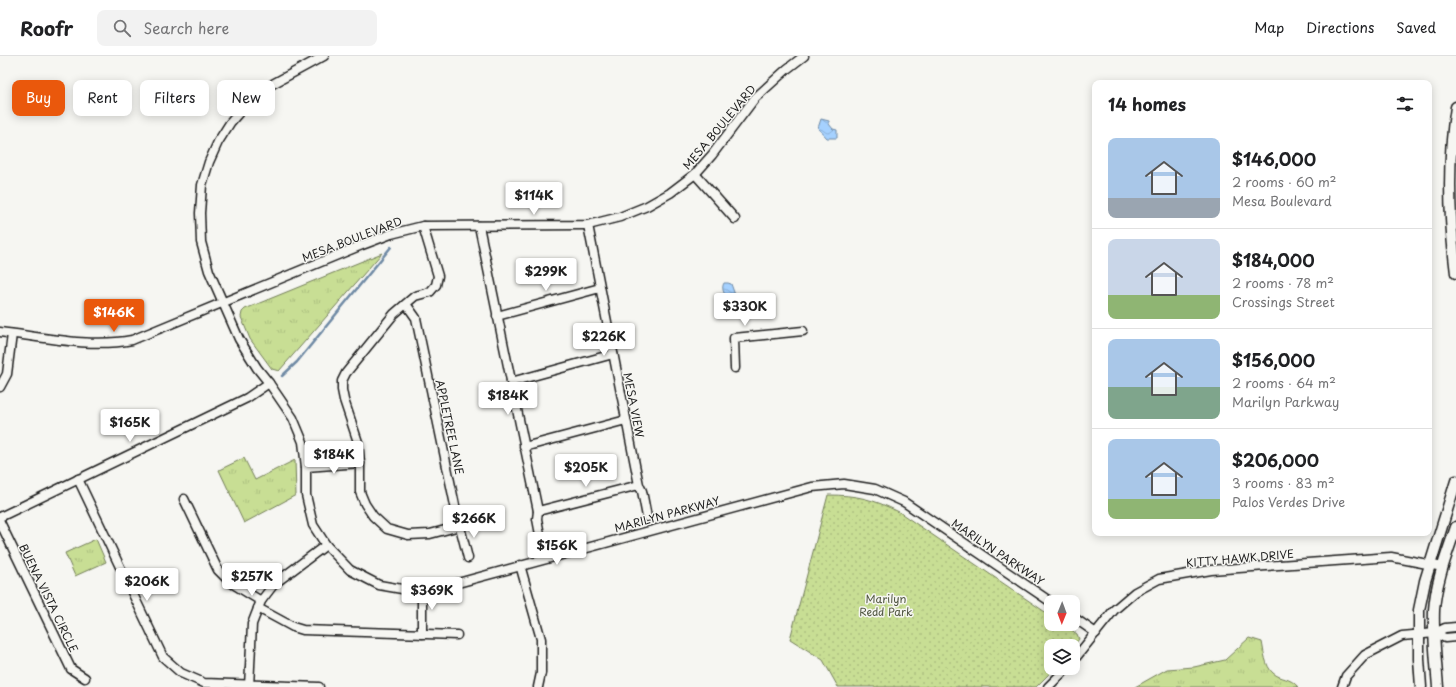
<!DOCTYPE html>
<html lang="en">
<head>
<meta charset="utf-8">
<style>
  body { margin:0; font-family:"Playpen Sans",sans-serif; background:#f2f2f2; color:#202124; height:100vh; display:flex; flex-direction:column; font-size:15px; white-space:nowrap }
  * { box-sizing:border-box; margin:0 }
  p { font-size:13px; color:#757577 }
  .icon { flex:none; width:22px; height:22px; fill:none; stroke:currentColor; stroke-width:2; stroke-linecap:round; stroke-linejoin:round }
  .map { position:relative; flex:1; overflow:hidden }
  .details { position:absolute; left:1092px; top:24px; width:340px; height:456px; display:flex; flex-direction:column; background:#fff; border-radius:8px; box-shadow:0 2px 10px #0003 }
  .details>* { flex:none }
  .banner { position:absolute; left:12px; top:24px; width:380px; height:36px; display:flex; gap:8px }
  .needle { width:26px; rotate:181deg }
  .buttons { position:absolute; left:1044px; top:539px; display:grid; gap:8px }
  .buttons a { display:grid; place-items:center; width:36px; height:36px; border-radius:8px; background:#fff; box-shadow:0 2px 10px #0003; font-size:20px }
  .price { position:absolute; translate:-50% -34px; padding:0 9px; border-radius:4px; background:#fff; color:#222; font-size:13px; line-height:26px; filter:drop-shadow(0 1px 2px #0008) }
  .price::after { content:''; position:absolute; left:50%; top:24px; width:12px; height:9px; margin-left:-6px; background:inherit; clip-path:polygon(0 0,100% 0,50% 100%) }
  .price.current { background:#ea580c; color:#fff }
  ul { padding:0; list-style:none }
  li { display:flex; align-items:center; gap:12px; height:100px; padding:0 16px }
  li+li { border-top:1px solid #e0e0e0 }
  li span { display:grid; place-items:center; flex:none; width:112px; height:80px; border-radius:8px; color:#555 }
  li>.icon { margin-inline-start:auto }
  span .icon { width:48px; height:48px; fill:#fffc; stroke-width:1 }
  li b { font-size:17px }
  h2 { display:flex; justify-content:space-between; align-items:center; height:48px; padding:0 16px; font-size:17px }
  .pill { padding:0 14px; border-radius:8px; background:#fff; box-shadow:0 2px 10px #0003; font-size:14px; line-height:36px }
  .pill.current { background:#ea580c; color:#fff }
  header { display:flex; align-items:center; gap:24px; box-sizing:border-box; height:56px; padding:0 20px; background:#fff; border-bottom:1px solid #e0e0e0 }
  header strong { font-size:19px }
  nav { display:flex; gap:22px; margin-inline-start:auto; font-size:14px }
  .search { width:280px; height:36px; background:#f2f2f2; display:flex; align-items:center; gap:10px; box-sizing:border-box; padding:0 14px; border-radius:8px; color:#757577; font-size:15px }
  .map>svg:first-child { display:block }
</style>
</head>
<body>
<header>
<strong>Roofr</strong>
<div class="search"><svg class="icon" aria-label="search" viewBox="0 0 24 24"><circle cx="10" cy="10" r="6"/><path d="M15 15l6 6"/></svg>Search here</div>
<nav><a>Map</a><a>Directions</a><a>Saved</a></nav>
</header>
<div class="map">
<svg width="1456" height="631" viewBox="0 0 1456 631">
  <defs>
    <pattern id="grass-tufts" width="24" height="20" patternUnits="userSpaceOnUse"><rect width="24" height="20" fill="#c8de94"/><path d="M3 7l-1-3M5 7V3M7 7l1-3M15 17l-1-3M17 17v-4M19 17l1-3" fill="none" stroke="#abbe7f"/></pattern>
    <pattern id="park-dots" width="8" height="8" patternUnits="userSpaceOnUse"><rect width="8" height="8" fill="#c8de94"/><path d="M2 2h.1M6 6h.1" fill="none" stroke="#abbe7f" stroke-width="1.8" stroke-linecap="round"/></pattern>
    <pattern id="water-waves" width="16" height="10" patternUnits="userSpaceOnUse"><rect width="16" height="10" fill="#a5d1ff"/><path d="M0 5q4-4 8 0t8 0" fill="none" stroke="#8db3da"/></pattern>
  </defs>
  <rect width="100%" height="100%" fill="#f6f6f2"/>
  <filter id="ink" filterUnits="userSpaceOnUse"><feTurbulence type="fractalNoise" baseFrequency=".025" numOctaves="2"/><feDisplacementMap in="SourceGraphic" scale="8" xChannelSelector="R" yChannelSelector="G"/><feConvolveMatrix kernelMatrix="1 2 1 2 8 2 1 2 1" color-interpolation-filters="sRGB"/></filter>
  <g filter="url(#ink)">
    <!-- grass -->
    <g fill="url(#grass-tufts)" stroke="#727d58">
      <polygon points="382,197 279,315 272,313 250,283 241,261 242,256 245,253"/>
      <polygon points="244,402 255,424 295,404 296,439 244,467 219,414"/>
      <polygon points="96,483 106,506 75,520 65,497"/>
      <path d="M 1249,582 L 1262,586 C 1264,596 1265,610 1273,617 C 1281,624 1290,621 1298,631 L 1135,631 L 1167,613 L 1194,611 L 1225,604 Z"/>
    </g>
    <!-- park -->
    <path fill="url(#park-dots)" stroke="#727d58" d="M 828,439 C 857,439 873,443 899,456 L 1051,560 L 1051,568 L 1063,568 L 1077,578 L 1079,583 L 1073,591 L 1073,590 L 1051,590 L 1051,612 L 1055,612 L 1036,631 L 838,631 L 823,604 L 790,583 Z"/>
    <!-- water -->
    <g fill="url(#water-waves)" stroke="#6e89a4">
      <polygon points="821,63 829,65 829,68 833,73 837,74 837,82 827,82 818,72"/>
      <path d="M 724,227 L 728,227 L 731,228 L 735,239 L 732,243 L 727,242 C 724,238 721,232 724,227 Z"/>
    </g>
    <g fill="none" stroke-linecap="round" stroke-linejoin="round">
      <!-- stream -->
      <polyline stroke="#6e89a4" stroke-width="2.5" points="282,320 297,306 391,191"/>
      <!-- minor casing -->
      <g stroke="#1c1c1c" stroke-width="11">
        <g id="minor">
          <polyline points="324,0 267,31 243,52 230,67 218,86 209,106 202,129 200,157 201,186 209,215 239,283 257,312 269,327 293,362 303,386 306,411 306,439 313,469 326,489 350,514 379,529 402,533 422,533 443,531 812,431 844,428 875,433 904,446 1051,546"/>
          <polyline points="695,118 735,163"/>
          <polyline points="588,169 639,429 642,435 647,461"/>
          <polyline points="423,170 438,220 436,229 430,236 415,240 394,258 346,317 342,325 342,334 344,344 358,386 360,407 360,436 365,448 373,460 387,473 408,479 430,478 460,470"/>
          <polyline points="479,170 538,455 537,463 542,489"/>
          <polyline points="406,248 416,262 457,459 468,502"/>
          <polyline points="497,260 600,232"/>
          <path d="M 0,276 C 42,281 91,292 132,284 L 362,189 L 391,178 L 423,170 L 588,169 L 620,161 L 647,150 L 670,137 L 695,118 L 712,99 L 755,42 L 787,13 L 804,0"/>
          <polyline points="735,312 734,282 803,275"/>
          <polyline points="511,326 613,298"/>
          <polyline points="0,331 7,318 12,278"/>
          <polyline points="524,391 626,364"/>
          <polyline points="306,411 360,407"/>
          <polyline points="78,423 163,601 181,617 204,627 319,631"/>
          <polyline points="184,443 218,514 230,526 261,545"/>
          <polyline points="538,455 639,429"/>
          <polyline points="0,461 247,342 269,327"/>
          <polyline points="0,466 71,613 85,622"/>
          <polyline points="520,509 541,583 541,617 538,631"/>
          <polyline points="258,552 293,571 303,574 457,579"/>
          <polyline points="1073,561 1096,577"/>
          <polyline points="1435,577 1445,572 1456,571"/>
          <polyline points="422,578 422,533"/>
          <polyline points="1073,605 1114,554 1135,536 1159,523 1211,514 1391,501 1443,511"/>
          <polyline points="249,631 252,568 261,545 274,528 326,489"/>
          <polyline points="1048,631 1067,612"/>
          <polyline points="1342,631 1346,620 1365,599 1402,580 1435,577 1445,582 1456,581"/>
        </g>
      </g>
      <!-- major casing -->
      <g stroke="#1c1c1c" stroke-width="13">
        <g id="major">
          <path d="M 1456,51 C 1447,106 1449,162 1456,217"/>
          <polyline points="1421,631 1419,603 1419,554 1425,525 1456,425"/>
          <path d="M 1438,631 C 1436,606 1433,579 1434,554 C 1436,525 1447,498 1456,471"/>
        </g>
      </g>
      <!-- minor -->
      <use href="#minor" stroke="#f6f6f2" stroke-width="8"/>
      <!-- major -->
      <use href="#major" stroke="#f6f6f2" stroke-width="10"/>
    </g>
  </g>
  <g text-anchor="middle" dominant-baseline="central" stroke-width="3" stroke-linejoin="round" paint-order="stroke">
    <!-- street labels -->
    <g font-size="11" fill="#1c1c1c" stroke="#f6f6f2">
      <text transform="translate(719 71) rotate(-50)">MESA BOULEVARD</text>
      <text transform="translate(352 183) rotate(-21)">MESA BOULEVARD</text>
      <text transform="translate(634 349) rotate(79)">MESA VIEW</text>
      <text transform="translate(450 371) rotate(78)">APPLETREE LANE</text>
      <text transform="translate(667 458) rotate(-15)">MARILYN PARKWAY</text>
      <text transform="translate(998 496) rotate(34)">MARILYN PARKWAY</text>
      <text transform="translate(1240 502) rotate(-5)">KITTY HAWK DRIVE</text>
      <text transform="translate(49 542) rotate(64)">BUENA VISTA CIRCLE</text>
    </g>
    <!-- park labels -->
    <g font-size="11" fill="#505640" stroke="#f6f6f2">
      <text x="886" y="542">Marilyn<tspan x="886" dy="13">Redd Park</tspan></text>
    </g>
  </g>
</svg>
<div class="buttons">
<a><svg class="needle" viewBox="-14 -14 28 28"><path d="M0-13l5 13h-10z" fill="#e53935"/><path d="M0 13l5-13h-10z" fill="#757577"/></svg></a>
<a><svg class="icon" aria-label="layers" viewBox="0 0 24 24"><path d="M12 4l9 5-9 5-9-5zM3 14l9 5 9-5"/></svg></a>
</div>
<b class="price" style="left:534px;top:160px">$114K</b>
<b class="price" style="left:546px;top:236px">$299K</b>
<b class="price" style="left:745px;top:271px">$330K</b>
<b class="price current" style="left:114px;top:277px">$146K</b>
<b class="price" style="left:604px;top:301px">$226K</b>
<b class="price" style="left:508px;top:360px">$184K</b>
<b class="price" style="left:130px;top:387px">$165K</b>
<b class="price" style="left:334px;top:419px">$184K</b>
<b class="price" style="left:586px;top:432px">$205K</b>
<b class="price" style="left:474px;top:483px">$266K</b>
<b class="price" style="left:557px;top:510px">$156K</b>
<b class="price" style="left:252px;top:541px">$257K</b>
<b class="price" style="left:147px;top:546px">$206K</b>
<b class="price" style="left:432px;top:555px">$369K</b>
<div class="banner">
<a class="pill current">Buy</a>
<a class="pill">Rent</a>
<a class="pill">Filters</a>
<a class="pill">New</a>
</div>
<section class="details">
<h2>14 homes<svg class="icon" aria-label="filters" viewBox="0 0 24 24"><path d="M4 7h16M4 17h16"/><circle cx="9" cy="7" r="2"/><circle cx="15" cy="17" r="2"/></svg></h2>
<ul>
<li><span style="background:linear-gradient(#a9c7e8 75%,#9aa5b1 0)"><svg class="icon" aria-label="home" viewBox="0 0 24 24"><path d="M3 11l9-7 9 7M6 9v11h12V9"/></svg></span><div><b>$146,000</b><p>2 rooms · 60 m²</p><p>Mesa Boulevard</p></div></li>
<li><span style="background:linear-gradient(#c9d6e8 70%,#8fb573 0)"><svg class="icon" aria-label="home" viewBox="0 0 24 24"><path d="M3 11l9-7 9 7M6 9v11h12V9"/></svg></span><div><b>$184,000</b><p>2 rooms · 78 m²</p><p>Crossings Street</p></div></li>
<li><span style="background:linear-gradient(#a9c7e8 60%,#7fa58c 0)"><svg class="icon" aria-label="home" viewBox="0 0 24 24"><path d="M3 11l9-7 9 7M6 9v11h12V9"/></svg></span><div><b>$156,000</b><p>2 rooms · 64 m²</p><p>Marilyn Parkway</p></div></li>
<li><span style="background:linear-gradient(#a9c7e8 75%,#8fb573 0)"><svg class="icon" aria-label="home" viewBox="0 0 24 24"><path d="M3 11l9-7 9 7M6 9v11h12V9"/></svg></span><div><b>$206,000</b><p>3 rooms · 83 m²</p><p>Palos Verdes Drive</p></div></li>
</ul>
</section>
</div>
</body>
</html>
